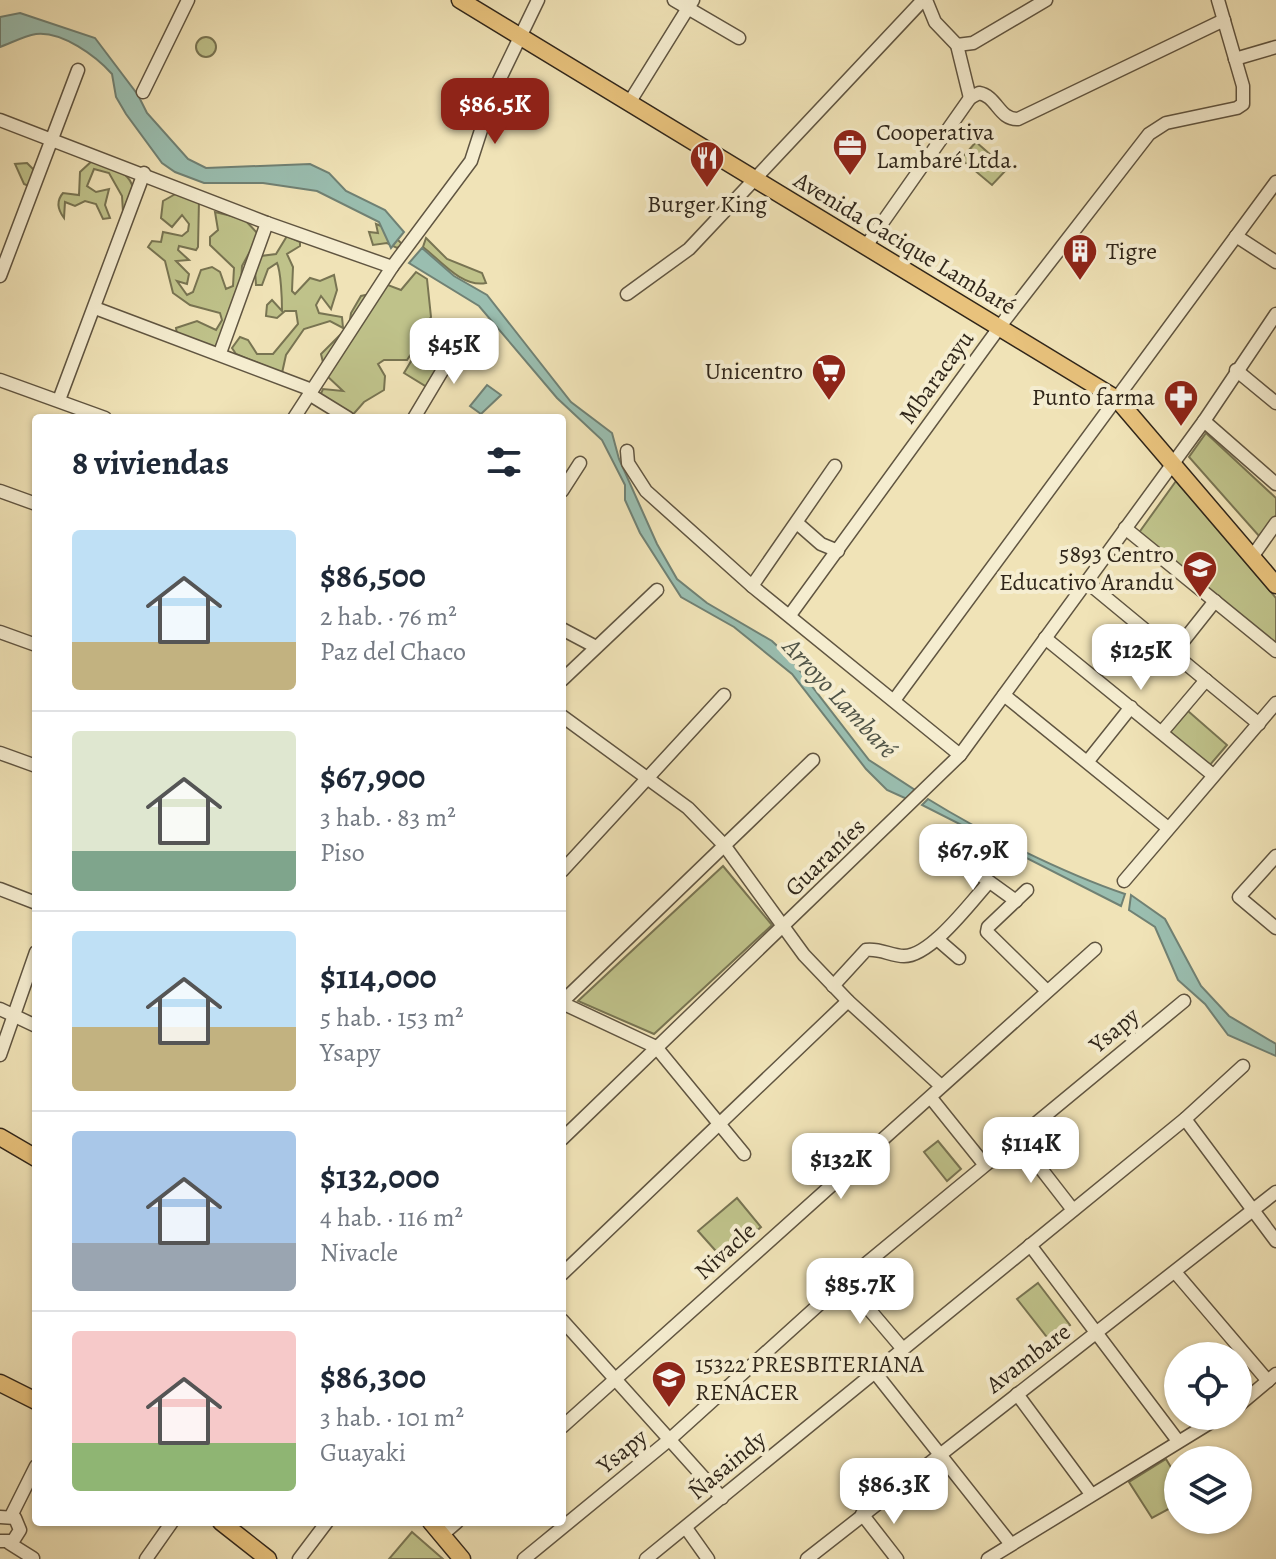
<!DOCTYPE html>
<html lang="es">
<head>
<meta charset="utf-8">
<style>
  body { margin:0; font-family:Alegreya,serif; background:#f2f2f3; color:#1f2937; height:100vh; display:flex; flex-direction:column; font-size:30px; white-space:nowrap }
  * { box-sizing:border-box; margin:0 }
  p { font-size:26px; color:#747a83 }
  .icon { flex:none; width:44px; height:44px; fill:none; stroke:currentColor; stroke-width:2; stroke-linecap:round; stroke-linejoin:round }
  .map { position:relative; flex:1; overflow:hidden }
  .drawer { position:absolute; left:32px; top:414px; width:534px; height:1112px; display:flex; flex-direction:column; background:#fff; border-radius:8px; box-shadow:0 2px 6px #0004 }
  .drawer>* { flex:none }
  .tools { position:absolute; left:1164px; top:1342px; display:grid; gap:16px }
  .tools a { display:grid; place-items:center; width:88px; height:88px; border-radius:50%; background:#fff; box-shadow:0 2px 6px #0004; font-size:40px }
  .price { position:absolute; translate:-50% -68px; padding:0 18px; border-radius:16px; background:#fff; color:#222; font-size:26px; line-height:52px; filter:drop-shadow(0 2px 4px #0008) }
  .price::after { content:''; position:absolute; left:50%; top:48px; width:24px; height:18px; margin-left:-12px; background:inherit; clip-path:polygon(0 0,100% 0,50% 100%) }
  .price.current { background:#8f2418; color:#fff }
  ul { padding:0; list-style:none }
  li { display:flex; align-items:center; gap:24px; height:200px; padding:0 40px }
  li+li { border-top:2px solid #e0e1e3 }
  li span { display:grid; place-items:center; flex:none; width:224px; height:160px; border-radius:8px; color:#555 }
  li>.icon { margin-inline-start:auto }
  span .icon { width:96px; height:96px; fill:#fffc; stroke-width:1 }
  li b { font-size:34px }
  h2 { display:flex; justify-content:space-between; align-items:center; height:96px; padding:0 40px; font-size:34px }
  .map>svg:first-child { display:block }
</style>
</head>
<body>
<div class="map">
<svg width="1276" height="1559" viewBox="0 0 1276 1559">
  <rect width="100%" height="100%" fill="#f0e3b7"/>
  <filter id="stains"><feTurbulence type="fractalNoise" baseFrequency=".0025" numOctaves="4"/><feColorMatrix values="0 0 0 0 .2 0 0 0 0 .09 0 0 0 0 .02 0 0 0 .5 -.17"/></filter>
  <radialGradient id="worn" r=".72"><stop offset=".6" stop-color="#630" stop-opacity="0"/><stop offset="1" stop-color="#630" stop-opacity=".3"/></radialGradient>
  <!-- green -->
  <g fill="#bfc28a" stroke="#787452" stroke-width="2">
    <circle cx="206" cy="47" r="10"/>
    <polygon points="976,142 1007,169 992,185 961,159"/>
    <path d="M 92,161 C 121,170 145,177 127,214 L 123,212 L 122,196 L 109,173 L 94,169 L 87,186 L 96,192 L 109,189 L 105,205 L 110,218 L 103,219 L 96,204 L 85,201 L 75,206 L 65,202 L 64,218 C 58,210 56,201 63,193 L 79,195 L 80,172 Z"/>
    <polygon points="27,163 35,171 31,187 24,184 15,164"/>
    <polygon points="179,192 199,200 198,247 196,250 179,246 178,250 189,260 176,261 189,274 187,284 177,281 187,295 193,292 201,270 212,267 220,272 226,289 233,286 234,268 210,245 210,237 218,230 215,212 244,219 259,235 242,266 240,296 229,311 229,322 214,349 177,334 176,328 197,321 216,330 222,320 220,313 190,305 173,293 165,261 148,247 152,241 161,242 163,232 182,236 188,231 189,224 182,215 172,227 161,218 163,201"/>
    <polygon points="376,224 386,228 403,245 397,248 387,243 373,245 369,232 378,233"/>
    <path d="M 287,236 L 300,242 L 300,246 L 287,254 L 293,267 L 292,291 L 295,294 L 310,278 L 320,281 L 334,275 L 337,290 L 331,309 L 321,296 L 316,305 L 319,313 L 342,317 L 343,328 L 330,321 L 304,329 L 286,355 L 282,373 L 236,354 L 232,348 L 240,337 L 248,340 L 257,354 L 273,354 L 298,324 L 296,311 L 285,311 L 277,318 L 266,316 L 267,305 L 272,300 L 282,311 C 282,299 281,272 277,263 L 268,269 L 262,285 L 256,285 L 255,270 L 261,256 L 276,254 Z"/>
    <path d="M 426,238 L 447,259 L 482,273 L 486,283 C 462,288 440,260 423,247 Z"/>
    <path d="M 416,272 L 427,279 L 431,317 L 419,334 L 411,354 L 407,360 L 384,360 L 378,364 L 385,376 L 384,390 L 364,402 L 350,418 C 335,418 323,414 319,398 L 323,389 L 343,391 L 326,375 L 321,354 L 349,326 L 351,313 L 361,296 L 375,293 L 388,285 L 401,290 Z"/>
    <polygon points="425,338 448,352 427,387 404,373"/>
    <polygon points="1206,433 1276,498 1276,516 1259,536 1189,457"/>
    <polygon points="1176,481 1276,598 1276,645 1138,534"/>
    <polygon points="1188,711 1227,745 1209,766 1170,732"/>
    <polygon points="723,866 772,925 654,1034 578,1001"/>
    <polygon points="938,1141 961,1169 947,1181 924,1152"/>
    <polygon points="737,1198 761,1227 723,1259 698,1231"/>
    <polygon points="1038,1283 1070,1325 1050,1341 1017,1299"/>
    <polygon points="1166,1459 1178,1479 1178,1504 1152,1518 1129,1482"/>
    <polygon points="412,1532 443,1559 389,1559"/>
  </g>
  <!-- water -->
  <g fill="#9abeb0" stroke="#708174" stroke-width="2">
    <path d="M 20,13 L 95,38 L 138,95 L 147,113 L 188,159 L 206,168 L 310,164 L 329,173 L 346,191 L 385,210 L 404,232 L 391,248 L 379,222 L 317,191 L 263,183 L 204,183 L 175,172 L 162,163 L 126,114 L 116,97 L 112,74 C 96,56 62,31 36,34 C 24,36 11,43 0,47 L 0,17 Z"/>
    <polygon points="422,248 454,276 487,295 571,402 612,433 619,459 657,544 677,579 707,603 772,641 790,658 869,760 915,790 907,799 887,790 866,769 792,674 734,627 681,597 640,533 625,500 625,485 602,440 557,398 479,306 409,263"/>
    <polygon points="487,385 501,395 481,414 470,406"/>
    <path d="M 928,799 C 983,833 1063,873 1125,894 L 1121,906 L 922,805 Z"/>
    <polygon points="1131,895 1165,919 1201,986 1229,1016 1276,1044 1276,1056 1228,1035 1205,1004 1178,980 1155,927 1129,910"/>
  </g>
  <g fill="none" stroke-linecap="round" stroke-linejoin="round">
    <!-- minor casing -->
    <g stroke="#605541" stroke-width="15">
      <g id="minor">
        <polyline points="674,0 739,38"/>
        <polyline points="926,0 935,22 957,45 970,98"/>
        <polyline points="957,45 973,43 1046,0"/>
        <polyline points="1235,59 1276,47"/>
        <polyline points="143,92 188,0"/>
        <path d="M 970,98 L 979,93 C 997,96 999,120 1018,119 L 1224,20"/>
        <polyline points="629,103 693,0"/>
        <polyline points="0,120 267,223 392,267"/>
        <polyline points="1236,236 1276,262"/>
        <polyline points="866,246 970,98"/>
        <polyline points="0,276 78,70"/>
        <polyline points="627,294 689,249 923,0"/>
        <polyline points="95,308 312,390"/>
        <polyline points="220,353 267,223"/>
        <polyline points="1236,370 1276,403"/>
        <polyline points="0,380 105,418"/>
        <polyline points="309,394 348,418"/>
        <polyline points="59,400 144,173"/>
        <polyline points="294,418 392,267 471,161 493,93 538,0"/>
        <polyline points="414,418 463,336"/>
        <polyline points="1204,421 1276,484"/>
        <polyline points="627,451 628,463 646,491 752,586 960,755"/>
        <polyline points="0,491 36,504"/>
        <polyline points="562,491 580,463"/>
        <polyline points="797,523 821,544 838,551"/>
        <polyline points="1125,528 1276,651"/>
        <polyline points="1252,557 1276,523"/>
        <polyline points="1087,582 1259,724"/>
        <polyline points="752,586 835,466"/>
        <polyline points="790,615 1004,321 1149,134 1166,123 1237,108 1243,104 1243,86 1218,0"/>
        <polyline points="562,629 596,647"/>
        <polyline points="0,632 36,645"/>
        <polyline points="1045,638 1213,775"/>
        <polyline points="1173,654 1215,601"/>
        <polyline points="562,680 657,590"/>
        <polyline points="1004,695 1168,828"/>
        <polyline points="895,699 1276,182"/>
        <polyline points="562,716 688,808 724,845 804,955 848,1001 940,1085"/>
        <polyline points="1162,732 1206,680"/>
        <polyline points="0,753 36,766"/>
        <polyline points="1088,761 1131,707"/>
        <polyline points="951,854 1016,901"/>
        <polyline points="1276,856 1239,897 1276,928"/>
        <polyline points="562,871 724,695"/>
        <polyline points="1124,881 1276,703"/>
        <polyline points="0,889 36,903"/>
        <polyline points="1027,890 988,927 987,932 1046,990"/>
        <polyline points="937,939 959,958"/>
        <path d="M 833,986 L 866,950 C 880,948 891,956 904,956 C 931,956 971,902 989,882"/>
        <polyline points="562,1002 813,760"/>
        <polyline points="562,1003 656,1047 744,1154"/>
        <polyline points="0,1009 36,1026"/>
        <polyline points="0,1055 36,952"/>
        <polyline points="931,1098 984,1164"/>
        <polyline points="1185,1119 1276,1241"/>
        <polyline points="562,1139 960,755 1204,421 1276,314"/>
        <polyline points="1018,1139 1073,1210"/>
        <polyline points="1030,1245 1178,1441"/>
        <polyline points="1175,1272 1268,1381"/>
        <polyline points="562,1274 848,1001"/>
        <polyline points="845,1281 902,1348"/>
        <polyline points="562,1320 722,1498"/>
        <polyline points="873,1370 1010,1543"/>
        <polyline points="1017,1394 1091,1494"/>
        <polyline points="1238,1406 1276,1374"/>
        <polyline points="562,1427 1095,949"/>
        <polyline points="862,1514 897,1559"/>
        <polyline points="11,1516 36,1466"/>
        <polyline points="0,1517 15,1518 20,1530 13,1541 0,1541"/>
        <polyline points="686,1528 708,1559"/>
        <polyline points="442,1535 457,1522"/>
        <polyline points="9,1543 33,1558"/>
        <polyline points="146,1559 172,1522"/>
        <polyline points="299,1559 327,1522"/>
        <polyline points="524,1559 669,1440 845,1281 1184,1001"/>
        <polyline points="646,1559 1185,1119 1243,1066"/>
        <polyline points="807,1559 1276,1192"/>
        <polyline points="988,1559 1221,1416"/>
      </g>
    </g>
    <!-- major casing -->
    <g stroke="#30261a" stroke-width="19">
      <g id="major">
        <polyline points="460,0 1117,399 1276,585"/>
        <polyline points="0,1137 36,1158"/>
        <polyline points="0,1383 36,1401"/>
        <polyline points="221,1522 268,1559"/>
        <polyline points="431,1522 462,1559"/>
      </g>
    </g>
    <!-- minor -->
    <use href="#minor" stroke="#f5edd0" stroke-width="12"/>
    <!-- major -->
    <use href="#major" stroke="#e8c27c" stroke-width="16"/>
  </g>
  <!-- icons -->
  <defs>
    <g id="office-pin" transform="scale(1.8)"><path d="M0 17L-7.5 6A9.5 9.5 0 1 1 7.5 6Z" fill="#8f2418" stroke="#f5edd0"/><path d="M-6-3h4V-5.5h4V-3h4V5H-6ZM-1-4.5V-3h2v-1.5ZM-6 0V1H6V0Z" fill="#fff"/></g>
    <g id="restaurant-pin" transform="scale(1.8)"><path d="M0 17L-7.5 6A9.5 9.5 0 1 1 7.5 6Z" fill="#8f2418" stroke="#f5edd0"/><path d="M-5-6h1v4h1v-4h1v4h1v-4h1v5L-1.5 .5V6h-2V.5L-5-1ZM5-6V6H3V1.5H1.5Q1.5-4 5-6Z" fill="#fff"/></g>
    <g id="building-pin" transform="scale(1.8)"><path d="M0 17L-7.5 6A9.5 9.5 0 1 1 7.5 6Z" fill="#8f2418" stroke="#f5edd0"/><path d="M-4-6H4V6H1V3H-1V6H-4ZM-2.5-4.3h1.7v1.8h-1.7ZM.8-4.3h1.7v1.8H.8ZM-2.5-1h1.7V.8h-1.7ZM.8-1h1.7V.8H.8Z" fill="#fff"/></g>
    <g id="supermarket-pin" transform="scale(1.8)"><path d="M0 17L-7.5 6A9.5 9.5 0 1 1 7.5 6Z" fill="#8f2418" stroke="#f5edd0"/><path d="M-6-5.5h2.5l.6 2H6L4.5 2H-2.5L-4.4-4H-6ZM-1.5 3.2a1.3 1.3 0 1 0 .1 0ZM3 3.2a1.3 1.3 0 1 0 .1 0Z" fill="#fff"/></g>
    <g id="pharmacy-pin" transform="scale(1.8)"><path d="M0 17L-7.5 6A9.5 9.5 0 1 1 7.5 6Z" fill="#8f2418" stroke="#f5edd0"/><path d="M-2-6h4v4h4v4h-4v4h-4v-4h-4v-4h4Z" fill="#fff"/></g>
    <g id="school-pin" transform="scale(1.8)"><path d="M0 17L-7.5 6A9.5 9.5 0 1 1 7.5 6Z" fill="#8f2418" stroke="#f5edd0"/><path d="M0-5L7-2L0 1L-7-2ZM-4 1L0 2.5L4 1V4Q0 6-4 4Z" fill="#fff"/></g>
  </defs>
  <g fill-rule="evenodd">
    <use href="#office-pin" x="850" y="146"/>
    <use href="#restaurant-pin" x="707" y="158"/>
    <use href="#building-pin" x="1080" y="251"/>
    <use href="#supermarket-pin" x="829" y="371"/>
    <use href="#pharmacy-pin" x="1181" y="397"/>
    <use href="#school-pin" x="1200" y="568"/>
    <use href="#school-pin" x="669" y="1378"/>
  </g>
  <g text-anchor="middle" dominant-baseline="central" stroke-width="8" stroke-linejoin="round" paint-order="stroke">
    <!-- poi labels -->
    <g font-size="24" fill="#30261a" stroke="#f5edd0" text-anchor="start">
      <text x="876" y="132">Cooperativa<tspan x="876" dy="28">Lambaré Ltda.</tspan></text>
      <text x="707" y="204" text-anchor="middle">Burger King</text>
      <text x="1106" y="251">Tigre</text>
      <text x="803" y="371" text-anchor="end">Unicentro</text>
      <text x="1155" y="397" text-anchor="end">Punto farma</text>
      <text x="1174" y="554" text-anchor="end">5893 Centro<tspan x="1174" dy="28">Educativo Arandu</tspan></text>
      <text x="695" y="1364">15322 PRESBITERIANA<tspan x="695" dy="28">RENACER</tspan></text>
    </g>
    <!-- street labels -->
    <g font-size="24" fill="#30261a" stroke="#f5edd0">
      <text transform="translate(905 243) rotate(31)">Avenida Cacique Lambaré</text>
      <text transform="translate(936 377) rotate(-54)">Mbaracayu</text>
      <text transform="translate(825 857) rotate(-44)">Guaraníes</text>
      <text transform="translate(1114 1030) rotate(-40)">Ysapy</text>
      <text transform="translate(725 1251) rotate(-42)">Nivacle</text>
      <text transform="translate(1028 1358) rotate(-37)">Avambare</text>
      <text transform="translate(622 1451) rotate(-39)">Ysapy</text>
      <text transform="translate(727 1465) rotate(-40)">Ñasaindy</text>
    </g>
    <!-- water labels -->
    <g font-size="26" font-style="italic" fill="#505447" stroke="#f5edd0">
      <text transform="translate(840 698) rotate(47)">Arroyo Lambaré</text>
    </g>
  </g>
  <rect width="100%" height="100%" filter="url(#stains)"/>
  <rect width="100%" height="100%" fill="url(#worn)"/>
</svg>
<div class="tools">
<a><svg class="icon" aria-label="locate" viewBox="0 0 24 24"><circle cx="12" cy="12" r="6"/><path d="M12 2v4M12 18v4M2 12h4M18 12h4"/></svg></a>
<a><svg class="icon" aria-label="layers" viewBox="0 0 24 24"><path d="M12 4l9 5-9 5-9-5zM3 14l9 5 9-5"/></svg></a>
</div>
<b class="price current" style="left:495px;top:146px">$86.5K</b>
<b class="price" style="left:454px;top:386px">$45K</b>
<b class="price" style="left:1141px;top:692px">$125K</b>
<b class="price" style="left:973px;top:892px">$67.9K</b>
<b class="price" style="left:1031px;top:1185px">$114K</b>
<b class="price" style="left:841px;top:1201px">$132K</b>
<b class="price" style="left:860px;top:1326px">$85.7K</b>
<b class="price" style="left:894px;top:1526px">$86.3K</b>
<section class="drawer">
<h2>8 viviendas<svg class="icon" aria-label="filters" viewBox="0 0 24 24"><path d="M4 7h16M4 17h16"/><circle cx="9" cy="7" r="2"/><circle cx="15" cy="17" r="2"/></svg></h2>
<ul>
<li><span style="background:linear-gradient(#bfe0f5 70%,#c2b280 0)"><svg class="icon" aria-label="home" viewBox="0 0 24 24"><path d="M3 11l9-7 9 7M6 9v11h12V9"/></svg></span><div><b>$86,500</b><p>2 hab. · 76 m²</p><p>Paz del Chaco</p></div></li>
<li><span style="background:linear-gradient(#dfe7d0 75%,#7fa58c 0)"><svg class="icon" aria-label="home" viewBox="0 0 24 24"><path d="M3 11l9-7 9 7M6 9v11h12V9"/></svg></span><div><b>$67,900</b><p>3 hab. · 83 m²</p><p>Piso</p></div></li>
<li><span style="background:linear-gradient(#bfe0f5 60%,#c2b280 0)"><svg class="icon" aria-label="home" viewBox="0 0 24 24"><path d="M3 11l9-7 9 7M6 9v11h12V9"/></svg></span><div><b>$114,000</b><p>5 hab. · 153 m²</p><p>Ysapy</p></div></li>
<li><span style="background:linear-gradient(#a9c7e8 70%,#9aa5b1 0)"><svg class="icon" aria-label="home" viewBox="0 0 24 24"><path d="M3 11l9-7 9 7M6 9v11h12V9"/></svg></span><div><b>$132,000</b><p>4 hab. · 116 m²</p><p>Nivacle</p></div></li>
<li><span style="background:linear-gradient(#f6c9c9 70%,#8fb573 0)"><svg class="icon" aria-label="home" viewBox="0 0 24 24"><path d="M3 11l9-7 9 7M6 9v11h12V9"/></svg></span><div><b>$86,300</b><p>3 hab. · 101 m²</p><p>Guayaki</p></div></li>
</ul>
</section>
</div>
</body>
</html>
